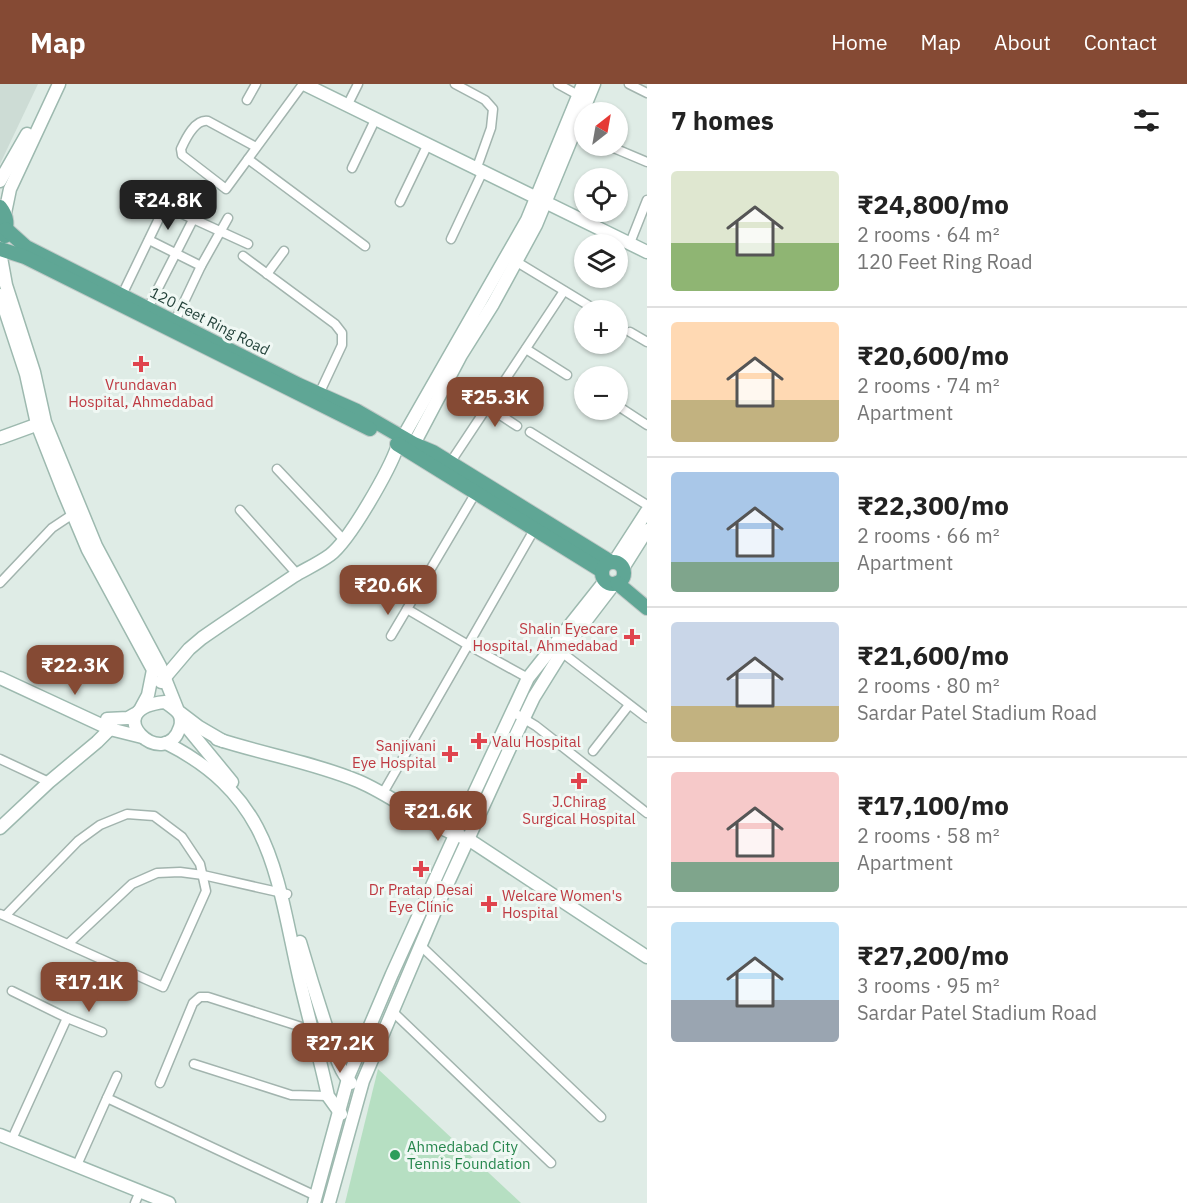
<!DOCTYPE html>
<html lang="en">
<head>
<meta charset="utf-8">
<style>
  body { margin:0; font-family:"IBM Plex Sans",sans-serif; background:#f2f2f2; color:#222; height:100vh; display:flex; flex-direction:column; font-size:22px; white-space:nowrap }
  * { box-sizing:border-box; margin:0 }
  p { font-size:20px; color:#767676 }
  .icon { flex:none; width:33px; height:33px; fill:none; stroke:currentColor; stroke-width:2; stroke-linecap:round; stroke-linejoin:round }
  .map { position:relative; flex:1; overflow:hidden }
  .drawer { display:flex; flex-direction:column; background:#fff; width:540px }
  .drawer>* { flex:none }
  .needle { width:39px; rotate:31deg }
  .controls { position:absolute; left:574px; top:18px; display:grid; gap:12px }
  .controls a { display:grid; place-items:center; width:54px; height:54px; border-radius:50%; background:#fff; box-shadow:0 2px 4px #0004; font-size:30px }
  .price { position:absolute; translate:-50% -51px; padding:0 14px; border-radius:12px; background:#854a34; color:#fff; font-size:20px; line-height:39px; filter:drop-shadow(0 2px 3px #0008) }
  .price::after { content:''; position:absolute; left:50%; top:36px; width:18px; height:14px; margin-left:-9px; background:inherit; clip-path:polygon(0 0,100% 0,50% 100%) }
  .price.on { background:#222; color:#fff }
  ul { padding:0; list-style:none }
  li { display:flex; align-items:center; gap:18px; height:150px; padding:0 24px }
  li+li { border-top:2px solid #e0e0e0 }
  li span { display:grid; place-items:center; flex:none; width:168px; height:120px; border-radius:6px; color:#555 }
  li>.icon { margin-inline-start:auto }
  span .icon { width:72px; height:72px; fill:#fffc; stroke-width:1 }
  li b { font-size:26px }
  h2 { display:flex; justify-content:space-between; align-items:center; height:72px; padding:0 24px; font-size:26px }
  header { display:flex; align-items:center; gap:36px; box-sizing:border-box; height:84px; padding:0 30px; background:#854a34; color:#fff }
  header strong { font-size:28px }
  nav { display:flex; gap:33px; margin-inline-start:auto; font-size:21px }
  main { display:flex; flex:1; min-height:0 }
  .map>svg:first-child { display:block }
</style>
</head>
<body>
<header>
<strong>Map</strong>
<nav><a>Home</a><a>Map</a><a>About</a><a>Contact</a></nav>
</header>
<main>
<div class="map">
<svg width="647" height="1119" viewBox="0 0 647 1119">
  <rect width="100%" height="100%" fill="#dfece6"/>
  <!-- built -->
  <polygon fill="#cddcd5" points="0,0 38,0 0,80"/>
  <!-- green -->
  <polygon fill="#b6dfc2" points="378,985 521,1119 345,1119"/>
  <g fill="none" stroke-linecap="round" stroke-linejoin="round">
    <!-- street casing -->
    <g stroke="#a2b4ae" stroke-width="11">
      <g id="street">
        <polyline points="303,0 248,75 365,162"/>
        <polyline points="455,0 485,16 493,25 491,44 476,86"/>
        <polyline points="558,0 578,11"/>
        <polyline points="629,0 647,9"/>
        <polyline points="247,16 256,0"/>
        <polyline points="347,22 358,0"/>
        <polyline points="575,47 585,51"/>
        <polyline points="609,62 647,78"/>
        <path d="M 248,75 L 226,105 L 182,71 L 181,65 C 186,54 195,35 208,37 L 256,63"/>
        <polyline points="352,84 375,36"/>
        <polyline points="400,118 427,62"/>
        <polyline points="165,122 174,106"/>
        <polyline points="451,155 482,89"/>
        <polyline points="149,156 201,182"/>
        <polyline points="630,159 647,116"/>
        <polyline points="243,172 335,240 342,249 342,261 319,310"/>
        <polyline points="517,178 596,226"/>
        <polyline points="267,190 284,167"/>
        <polyline points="122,211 165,122 248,160"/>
        <polyline points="148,224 201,120"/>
        <polyline points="175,237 201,182 228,134"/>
        <polyline points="618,240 619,241"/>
        <polyline points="630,248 647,258"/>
        <polyline points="526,265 567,291"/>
        <polyline points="582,299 585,301"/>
        <polyline points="618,322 647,341"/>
        <polyline points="488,323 517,342"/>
        <polyline points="530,348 647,421"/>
        <polyline points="450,379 564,207"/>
        <polyline points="277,385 344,456"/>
        <polyline points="475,410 407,525 468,561 528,594"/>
        <polyline points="240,426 297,490"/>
        <polyline points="0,499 52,444 73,430"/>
        <polyline points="391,552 407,525"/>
        <polyline points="560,567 647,634"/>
        <polyline points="513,628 536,642 647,729"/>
        <polyline points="593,667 629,621"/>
        <polyline points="0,675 49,698"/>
        <polyline points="383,709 534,446"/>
        <polyline points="0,830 5,832 163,903 206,807 200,780 182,753 154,732 127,730 100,741 78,757 5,832"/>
        <polyline points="68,860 132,800 157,789 180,788 203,791 287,810"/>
        <polyline points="420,861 601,1033"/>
        <polyline points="12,907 67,934 12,1055"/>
        <polyline points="392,927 551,1079"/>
        <polyline points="67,934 102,948"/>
        <polyline points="194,980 291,1011 328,1012"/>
        <polyline points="160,999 193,919 200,913 208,913 314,947"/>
        <polyline points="107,1014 117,992"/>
        <polyline points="77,1081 107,1014 316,1112"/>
        <polyline points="135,1119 140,1107"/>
      </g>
    </g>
    <!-- secondary casing -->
    <g stroke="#9db9af" stroke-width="15">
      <g id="secondary">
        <polyline points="304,0 647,168"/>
        <polyline points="0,97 27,50"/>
        <polyline points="5,129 10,105 59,0"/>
        <polyline points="0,168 6,201 34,288 45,338 96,462 160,582 178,627 199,643 223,657"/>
        <polyline points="0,211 26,290 37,340 64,409 88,466 153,586 148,611 141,624"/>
        <polyline points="403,353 527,136 583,0"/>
        <polyline points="0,354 44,338"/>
        <polyline points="414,360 461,271 493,220 536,141 594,0"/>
        <polyline points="614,478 647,427"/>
        <polyline points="623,484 647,446"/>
        <polyline points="0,594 110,645 142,653"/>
        <path d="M 161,598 L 189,565 L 202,554 C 232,533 263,513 294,492 C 306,485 319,479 330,471 C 350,456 390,385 398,361"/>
        <path d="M 165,618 C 175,625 184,630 180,643 C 165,690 95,625 165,618 Z"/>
        <polyline points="107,635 128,634 135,630"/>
        <polyline points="181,636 232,698"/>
        <path d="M 217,655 C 263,670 312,678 358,697 C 396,713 429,743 468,755 L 647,873"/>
        <path d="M 166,659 C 274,713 276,793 300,897 C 309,936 320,974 328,1012 L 341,1030"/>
        <polyline points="0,744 49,698 97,658 110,645 112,636"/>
        <path d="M 300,858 C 309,889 318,918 328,948 C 334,965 338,986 351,999"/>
        <polyline points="0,1051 169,1119"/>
        <polyline points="314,1119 349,991 392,890 471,716 528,594 605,497"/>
        <polyline points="329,1119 363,997 436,825 514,655 534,613 562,568 614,500"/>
      </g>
    </g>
    <!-- primary casing -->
    <g stroke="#c0c9c7" stroke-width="16">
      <g id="primary">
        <path d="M 0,123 C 8,133 7,141 5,152"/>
        <polyline points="6,145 26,163 299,301 357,327 414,360 433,368 611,478"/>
        <polyline points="0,165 25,173 370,345"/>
        <polyline points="397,360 602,487"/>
        <circle cx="613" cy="489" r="11"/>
        <polyline points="617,499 647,524"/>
      </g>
    </g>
    <!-- street -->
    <use href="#street" stroke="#fff" stroke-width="8"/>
    <!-- secondary -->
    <use href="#secondary" stroke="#fff" stroke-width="12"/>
    <!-- primary -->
    <use href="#primary" stroke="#5fa695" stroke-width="14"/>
  </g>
  <!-- markers -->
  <g fill="#e0444e" stroke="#f0f8f4" stroke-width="2">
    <path d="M138 271h6v6h6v6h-6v6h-6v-6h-6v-6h6z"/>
    <path d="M629 544h6v6h6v6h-6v6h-6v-6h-6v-6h6z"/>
    <path d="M476 648h6v6h6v6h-6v6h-6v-6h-6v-6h6z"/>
    <path d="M447 661h6v6h6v6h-6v6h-6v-6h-6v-6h6z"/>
    <path d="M576 688h6v6h6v6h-6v6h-6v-6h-6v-6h6z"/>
    <path d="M418 776h6v6h6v6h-6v6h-6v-6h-6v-6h6z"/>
    <path d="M486 811h6v6h6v6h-6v6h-6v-6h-6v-6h6z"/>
  </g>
  <circle fill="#2e9e5b" stroke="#f0f8f4" stroke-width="2" cx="395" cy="1071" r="6"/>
  <g text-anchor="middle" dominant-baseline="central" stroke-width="6" stroke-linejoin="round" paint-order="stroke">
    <!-- street labels -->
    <g font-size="15" fill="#1f3e36" stroke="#f0f8f4">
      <text transform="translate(210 237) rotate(27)">120 Feet Ring Road</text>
    </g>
    <!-- health labels -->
    <g font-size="15" fill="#be3a42" stroke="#f0f8f4">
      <text x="141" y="300">Vrundavan<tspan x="141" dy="17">Hospital, Ahmedabad</tspan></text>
      <text x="618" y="544" text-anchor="end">Shalin Eyecare<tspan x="618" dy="17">Hospital, Ahmedabad</tspan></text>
      <text x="492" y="657" text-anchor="start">Valu Hospital</text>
      <text x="436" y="661" text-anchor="end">Sanjivani<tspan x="436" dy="17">Eye Hospital</tspan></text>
      <text x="579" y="717">J.Chirag<tspan x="579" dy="17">Surgical Hospital</tspan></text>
      <text x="421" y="805">Dr Pratap Desai<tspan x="421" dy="17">Eye Clinic</tspan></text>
      <text x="502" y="811" text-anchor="start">Welcare Women's<tspan x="502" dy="17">Hospital</tspan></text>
    </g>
    <!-- leisure labels -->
    <g font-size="15" fill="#27864d" stroke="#f0f8f4" text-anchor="start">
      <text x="407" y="1062">Ahmedabad City<tspan x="407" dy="17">Tennis Foundation</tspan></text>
    </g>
  </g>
</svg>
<div class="controls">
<a><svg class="needle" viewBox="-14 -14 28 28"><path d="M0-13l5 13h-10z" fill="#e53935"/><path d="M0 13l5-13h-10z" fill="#767676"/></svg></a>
<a><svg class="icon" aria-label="locate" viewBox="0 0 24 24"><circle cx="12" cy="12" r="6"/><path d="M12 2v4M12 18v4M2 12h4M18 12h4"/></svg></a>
<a><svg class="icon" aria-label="layers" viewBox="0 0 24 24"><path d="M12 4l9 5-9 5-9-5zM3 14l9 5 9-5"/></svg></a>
<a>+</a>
<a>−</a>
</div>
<b class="price on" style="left:168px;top:147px">₹24.8K</b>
<b class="price" style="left:495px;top:344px">₹25.3K</b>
<b class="price" style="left:388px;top:532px">₹20.6K</b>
<b class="price" style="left:75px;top:612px">₹22.3K</b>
<b class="price" style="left:438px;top:758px">₹21.6K</b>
<b class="price" style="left:89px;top:929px">₹17.1K</b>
<b class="price" style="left:340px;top:990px">₹27.2K</b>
</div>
<section class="drawer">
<h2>7 homes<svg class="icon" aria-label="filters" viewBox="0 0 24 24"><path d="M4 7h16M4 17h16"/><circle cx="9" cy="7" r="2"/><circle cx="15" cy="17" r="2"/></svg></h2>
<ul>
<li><span style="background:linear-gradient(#dfe7d0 60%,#8fb573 0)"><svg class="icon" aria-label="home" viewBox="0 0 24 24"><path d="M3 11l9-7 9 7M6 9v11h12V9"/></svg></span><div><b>₹24,800/mo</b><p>2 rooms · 64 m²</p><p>120 Feet Ring Road</p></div></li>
<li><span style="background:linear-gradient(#ffd9b3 65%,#c2b280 0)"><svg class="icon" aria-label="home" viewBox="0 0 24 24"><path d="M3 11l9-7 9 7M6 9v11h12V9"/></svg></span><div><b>₹20,600/mo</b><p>2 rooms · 74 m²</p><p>Apartment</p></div></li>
<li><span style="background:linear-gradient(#a9c7e8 75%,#7fa58c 0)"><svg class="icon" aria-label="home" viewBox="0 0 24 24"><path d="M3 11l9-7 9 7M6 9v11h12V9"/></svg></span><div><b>₹22,300/mo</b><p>2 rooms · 66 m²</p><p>Apartment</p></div></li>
<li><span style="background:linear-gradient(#c9d6e8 70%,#c2b280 0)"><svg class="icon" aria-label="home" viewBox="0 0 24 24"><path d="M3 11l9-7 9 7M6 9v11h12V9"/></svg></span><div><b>₹21,600/mo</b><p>2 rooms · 80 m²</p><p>Sardar Patel Stadium Road</p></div></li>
<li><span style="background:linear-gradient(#f6c9c9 75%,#7fa58c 0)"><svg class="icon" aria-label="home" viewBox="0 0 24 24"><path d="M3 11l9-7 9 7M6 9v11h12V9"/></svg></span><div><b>₹17,100/mo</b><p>2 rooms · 58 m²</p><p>Apartment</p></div></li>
<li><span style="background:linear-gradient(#bfe0f5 65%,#9aa5b1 0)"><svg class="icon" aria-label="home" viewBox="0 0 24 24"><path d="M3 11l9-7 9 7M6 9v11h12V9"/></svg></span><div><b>₹27,200/mo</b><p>3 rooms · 95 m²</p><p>Sardar Patel Stadium Road</p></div></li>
</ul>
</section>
</main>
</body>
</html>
